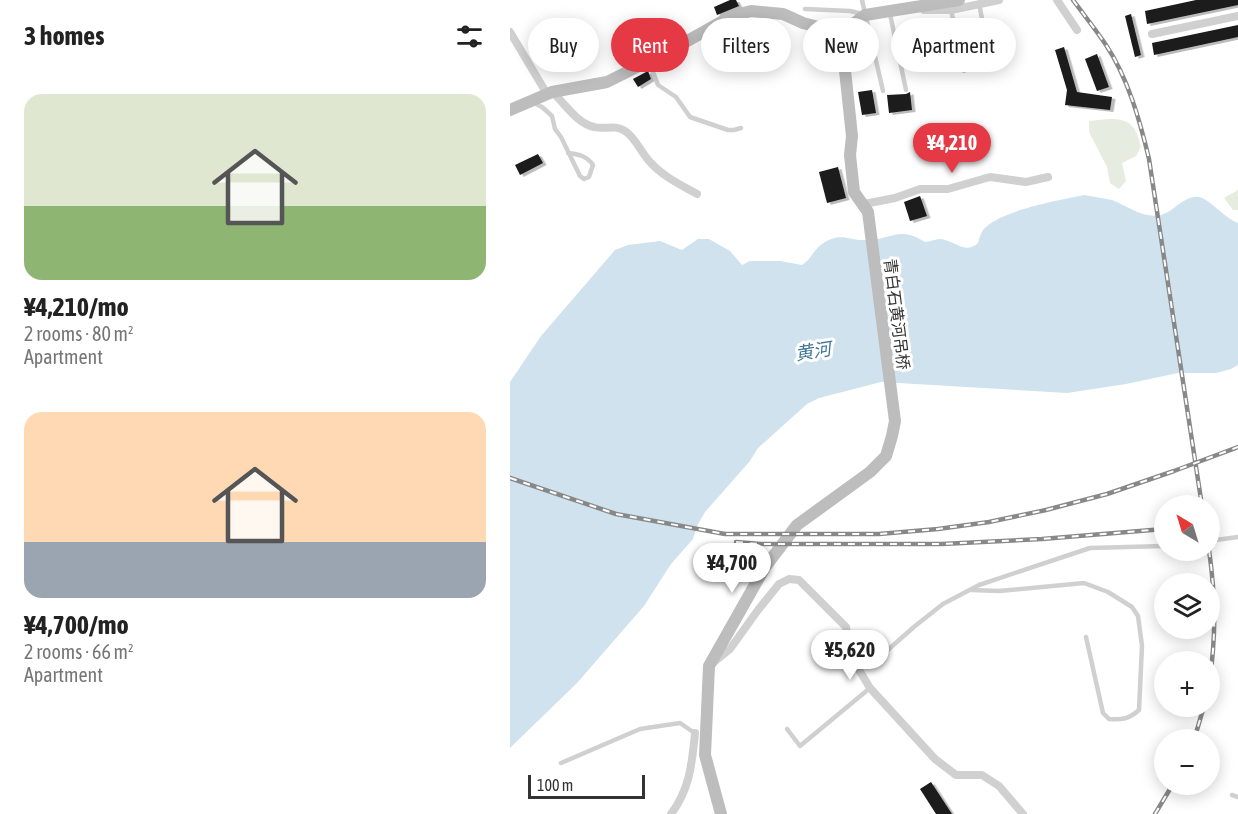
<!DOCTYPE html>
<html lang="en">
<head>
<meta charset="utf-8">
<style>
  body { margin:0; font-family:"Asap Condensed","Noto Sans SC",sans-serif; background:#f6f6f6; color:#222; height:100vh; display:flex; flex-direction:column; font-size:22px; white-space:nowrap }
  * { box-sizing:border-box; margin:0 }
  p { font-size:20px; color:#767676 }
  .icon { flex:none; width:33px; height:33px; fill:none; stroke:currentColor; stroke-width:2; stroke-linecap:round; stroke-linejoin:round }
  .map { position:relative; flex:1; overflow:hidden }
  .drawer { display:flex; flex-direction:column; background:#fff; width:510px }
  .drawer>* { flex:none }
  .guide { position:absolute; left:18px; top:18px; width:570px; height:54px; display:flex; gap:12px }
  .needle { width:39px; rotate:322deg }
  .buttons { position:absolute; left:644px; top:495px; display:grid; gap:12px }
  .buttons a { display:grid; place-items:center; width:66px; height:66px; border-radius:50%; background:#fff; box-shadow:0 3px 15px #0003; font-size:30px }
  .scale { position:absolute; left:18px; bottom:15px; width:117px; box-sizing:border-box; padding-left:6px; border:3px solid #333; border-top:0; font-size:16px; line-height:21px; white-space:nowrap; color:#333; -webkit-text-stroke:4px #fff; paint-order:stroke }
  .price { position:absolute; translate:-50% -51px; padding:0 14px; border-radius:21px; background:#fff; color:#222; font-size:20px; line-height:39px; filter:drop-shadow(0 2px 3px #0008) }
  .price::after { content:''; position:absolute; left:50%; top:36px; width:18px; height:14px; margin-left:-9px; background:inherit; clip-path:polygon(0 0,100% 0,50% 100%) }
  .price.current { background:#e63946; color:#fff }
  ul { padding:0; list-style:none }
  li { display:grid; align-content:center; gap:12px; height:318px; padding:0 24px }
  li span { display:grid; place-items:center; height:186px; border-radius:18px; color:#555 }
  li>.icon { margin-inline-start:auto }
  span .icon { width:108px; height:108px; fill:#fffc; stroke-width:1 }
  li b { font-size:26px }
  h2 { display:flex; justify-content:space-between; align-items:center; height:72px; padding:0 24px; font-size:26px }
  .pill { padding:0 21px; border-radius:27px; background:#fff; box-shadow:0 3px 15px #0003; font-size:21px; line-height:54px }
  .pill.current { background:#e63946; color:#fff }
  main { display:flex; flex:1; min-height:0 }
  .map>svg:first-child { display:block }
</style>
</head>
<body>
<main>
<section class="drawer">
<h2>3 homes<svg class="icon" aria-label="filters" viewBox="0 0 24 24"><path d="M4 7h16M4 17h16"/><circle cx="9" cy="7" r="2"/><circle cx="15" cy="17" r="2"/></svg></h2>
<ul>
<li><span style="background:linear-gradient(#dfe7d0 60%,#8fb573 0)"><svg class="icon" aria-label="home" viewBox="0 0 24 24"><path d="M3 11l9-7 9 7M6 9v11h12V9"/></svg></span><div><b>¥4,210/mo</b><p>2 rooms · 80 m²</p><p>Apartment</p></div></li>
<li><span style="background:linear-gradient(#ffd9b3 70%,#9aa5b1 0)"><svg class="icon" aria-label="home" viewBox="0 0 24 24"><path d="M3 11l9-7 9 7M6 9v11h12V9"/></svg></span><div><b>¥4,700/mo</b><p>2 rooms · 66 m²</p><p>Apartment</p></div></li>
</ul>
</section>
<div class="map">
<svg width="728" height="814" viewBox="0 0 728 814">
  <defs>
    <filter id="shadow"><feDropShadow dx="3.5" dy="2" stdDeviation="0" flood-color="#0004"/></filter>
  </defs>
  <rect width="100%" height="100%" fill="#fff"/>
  <!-- green -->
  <g fill="#e6ecdf">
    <path d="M 599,119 C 621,119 626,126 631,147 L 626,156 L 612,163 L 616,181 L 609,189 L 600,183 L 597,167 L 579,132 L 579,121 Z"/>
    <polygon points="728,190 728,210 723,210 714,198"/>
  </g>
  <!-- water -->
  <path fill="#cfe2ee" d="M 574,195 C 584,197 593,198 602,200 C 618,206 633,219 651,215 C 664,212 674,195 689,197 C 700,199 714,218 728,223 L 728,365 L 721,369 L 706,373 L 668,373 L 616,384 L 557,393 L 371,382 L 309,398 L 297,404 L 248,448 L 240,461 L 195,512 L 187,526 L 183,539 L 161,564 L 134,606 L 67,683 L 0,748 L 0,382 L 31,336 L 105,250 L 118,245 L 150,241 L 172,250 L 188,239 L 199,239 L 220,251 L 232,265 L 240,261 L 270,261 L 292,265 C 301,260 304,248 315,242 C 332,232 340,241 356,240 C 381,240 389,225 415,242 C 420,242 425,239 430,239 C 444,240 455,255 468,243 C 470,237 471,231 476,227 C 494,210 550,200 574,195 Z"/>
  <!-- building -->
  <g fill="#1a1a1a" filter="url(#shadow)">
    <polygon points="220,0 226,0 229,6 207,15 204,7"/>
    <polygon points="686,0 728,0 728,5 637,24 635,11"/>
    <polygon points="621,14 631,55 625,57 615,16"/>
    <polygon points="728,25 728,37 644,55 642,43"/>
    <polygon points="554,47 567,92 602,97 600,110 555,105 557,90 545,50"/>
    <polygon points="587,54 599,87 587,91 575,59"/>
    <polygon points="138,71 141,79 128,87 123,79"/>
    <polygon points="362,90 366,113 352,115 348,92"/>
    <polygon points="400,92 402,110 379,113 377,95 396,94"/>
    <polygon points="28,154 33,163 10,175 5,165"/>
    <polygon points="328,167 336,198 317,203 309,172"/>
    <polygon points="410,196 417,216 400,221 394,202"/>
    <polygon points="421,782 442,814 426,814 410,789"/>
  </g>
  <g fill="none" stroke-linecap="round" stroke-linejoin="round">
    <!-- lane -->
    <g stroke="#d0d0d0" stroke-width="4.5">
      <polyline points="352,0 373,91"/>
      <polyline points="469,3 479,56"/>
      <polyline points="295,9 340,11 352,14"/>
      <polyline points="441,10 454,71"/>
      <polyline points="380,14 396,90"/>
      <polyline points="140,64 148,85 166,97 180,117 218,130 224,130 231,128"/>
      <path d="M 22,102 L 32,107 L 42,116 L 45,129 L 51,137 L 70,176 L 74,179 L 79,177 L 83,165 C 77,156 68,154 58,153"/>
      <polyline points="699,541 728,537"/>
      <path d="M 461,590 L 489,591 L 574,583 L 598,592 L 622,607 L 628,616 L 632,646 L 629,710 C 619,719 612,720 599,719 L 593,713 L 576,637"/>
      <polyline points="348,669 371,656 405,626 433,604 469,585 580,548 654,546"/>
      <polyline points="277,729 290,746 360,688"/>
      <polyline points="51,763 130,729 170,723 186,734"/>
      <polyline points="722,795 728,797"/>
    </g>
    <!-- street -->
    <g stroke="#d0d0d0" stroke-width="8">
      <polyline points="547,0 567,30"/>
      <polyline points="414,10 441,10 489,0"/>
      <polyline points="0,32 37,94"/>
      <polyline points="642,34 728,16"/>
      <path d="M 42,92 C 55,103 66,123 84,127 C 95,130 105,124 115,131 C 126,138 131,153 141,163 C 154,177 171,185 187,194"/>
      <polyline points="354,204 385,198 410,189 438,189 480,177 516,182 538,177"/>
      <polyline points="204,662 220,649 248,610 269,584 279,579 289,580 336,627 340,655 360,688 425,759 446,775 472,775 489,786 513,814"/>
      <path d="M 161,814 C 180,789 182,763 185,733"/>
    </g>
    <!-- secondary -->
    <g stroke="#bdbdbd" stroke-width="12">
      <polyline points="0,110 42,92 97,82 163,49 222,16 241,11 273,14 293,23 331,33 355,15 449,0"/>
      <polyline points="211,814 195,755 199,666 255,567 287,525 360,472 376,456 382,436 385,421 358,212 344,192 340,155 342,136 331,33"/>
    </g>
    <!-- rail casing -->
    <g stroke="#888" stroke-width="4.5">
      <g id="rail">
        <path d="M 563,0 C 574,15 586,30 596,45 C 618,78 630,121 639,159 L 692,506"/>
        <polyline points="0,478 106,514 215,534 369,534 428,529 479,522 536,510 597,494 664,471 728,447"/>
        <polyline points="226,542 250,544 432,544 532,539 654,529"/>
        <path d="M 699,550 C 706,599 706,637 699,686"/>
        <polyline points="684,740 694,706"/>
        <polyline points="645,814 663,784"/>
      </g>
    </g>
    <!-- rail -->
    <use href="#rail" stroke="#fff" stroke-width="2" stroke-dasharray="7" stroke-linecap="butt"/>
  </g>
  <g text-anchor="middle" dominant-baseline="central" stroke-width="6" stroke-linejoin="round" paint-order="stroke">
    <!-- street labels -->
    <g font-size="16" fill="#333" stroke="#fff">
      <text transform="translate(387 314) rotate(83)">青白石黄河吊桥</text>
    </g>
    <!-- water labels -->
    <g font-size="18" font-style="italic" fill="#3f7597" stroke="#fff">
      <text transform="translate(303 351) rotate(-9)">黄河</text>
    </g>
  </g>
</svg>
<div class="buttons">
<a><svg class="needle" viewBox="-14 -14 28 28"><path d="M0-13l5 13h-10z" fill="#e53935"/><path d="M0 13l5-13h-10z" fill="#767676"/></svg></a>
<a><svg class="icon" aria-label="layers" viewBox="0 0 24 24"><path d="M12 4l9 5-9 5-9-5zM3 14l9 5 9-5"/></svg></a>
<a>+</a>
<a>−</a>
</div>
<div class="scale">100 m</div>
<b class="price current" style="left:442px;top:174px">¥4,210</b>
<b class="price" style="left:222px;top:594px">¥4,700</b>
<b class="price" style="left:340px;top:681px">¥5,620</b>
<div class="guide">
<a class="pill">Buy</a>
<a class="pill current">Rent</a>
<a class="pill">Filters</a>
<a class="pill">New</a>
<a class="pill">Apartment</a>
</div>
</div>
</main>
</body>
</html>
